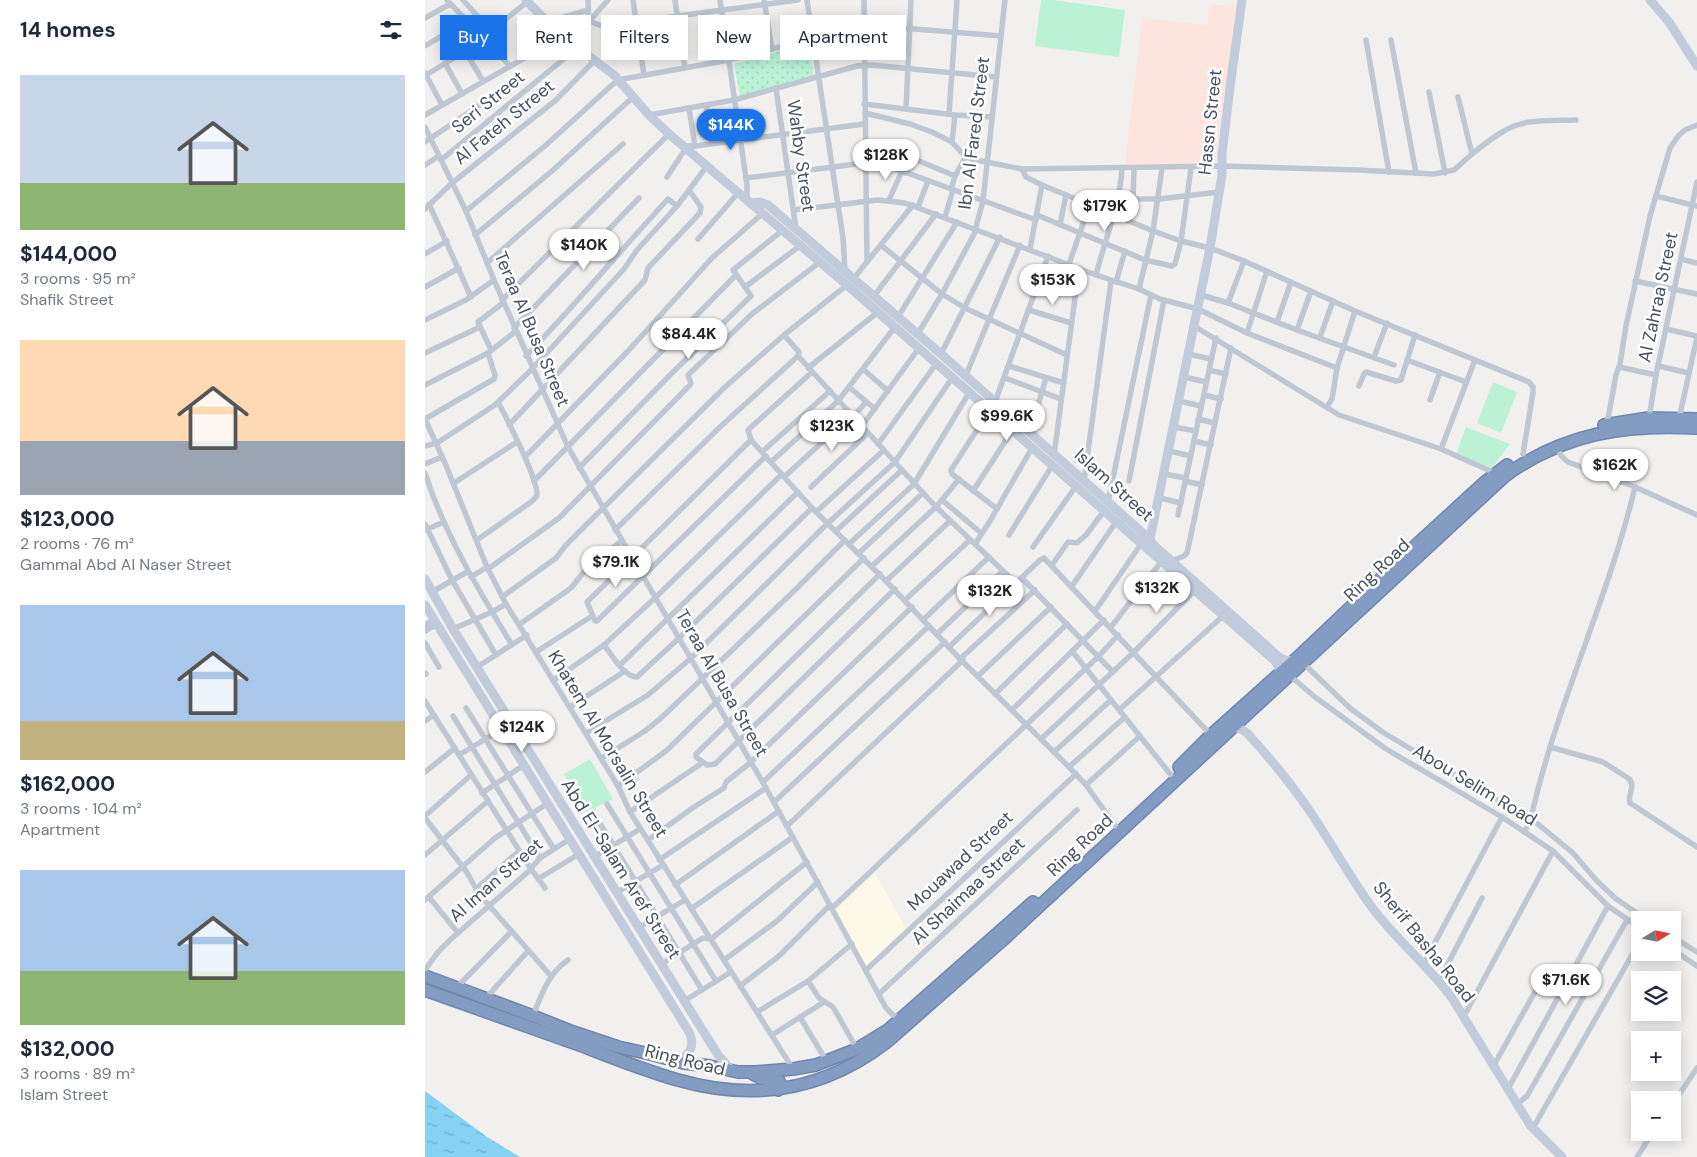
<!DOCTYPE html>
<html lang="en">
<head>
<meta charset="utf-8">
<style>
  body { margin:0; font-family:"DM Sans",sans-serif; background:#f2f2f3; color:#1f2937; height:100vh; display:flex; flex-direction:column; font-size:19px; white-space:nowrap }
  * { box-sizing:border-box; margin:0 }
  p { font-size:16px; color:#747a83 }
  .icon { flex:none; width:28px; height:28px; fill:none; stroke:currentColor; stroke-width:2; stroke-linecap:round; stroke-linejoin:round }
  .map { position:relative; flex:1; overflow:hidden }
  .sheet { display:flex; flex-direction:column; background:#fff; width:425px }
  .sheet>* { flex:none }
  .banner { position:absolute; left:15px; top:15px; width:475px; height:45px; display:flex; gap:10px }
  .needle { width:32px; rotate:80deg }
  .tools { position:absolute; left:1206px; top:911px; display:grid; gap:10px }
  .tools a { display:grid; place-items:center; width:50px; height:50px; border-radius:0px; background:#fff; box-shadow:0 2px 12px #0003; font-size:25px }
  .price { position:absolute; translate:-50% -42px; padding:0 11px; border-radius:18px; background:#fff; color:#222; font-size:16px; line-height:32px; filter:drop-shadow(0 1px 2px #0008) }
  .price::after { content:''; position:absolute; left:50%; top:30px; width:15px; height:11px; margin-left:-8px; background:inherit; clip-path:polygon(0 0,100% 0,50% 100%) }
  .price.active { background:#1a73e8; color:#fff }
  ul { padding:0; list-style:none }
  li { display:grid; align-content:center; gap:10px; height:265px; padding:0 20px }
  li span { display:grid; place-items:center; height:155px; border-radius:0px; color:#555 }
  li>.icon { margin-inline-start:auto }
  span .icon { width:90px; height:90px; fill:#fffc; stroke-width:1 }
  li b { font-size:21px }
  h2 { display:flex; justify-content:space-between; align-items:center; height:60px; padding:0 20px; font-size:21px }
  .chip { padding:0 18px; border-radius:0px; background:#fff; box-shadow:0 2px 12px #0003; font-size:18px; line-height:45px }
  .chip.active { background:#1a73e8; color:#fff }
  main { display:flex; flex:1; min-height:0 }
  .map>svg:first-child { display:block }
</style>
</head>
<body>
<main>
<section class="sheet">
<h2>14 homes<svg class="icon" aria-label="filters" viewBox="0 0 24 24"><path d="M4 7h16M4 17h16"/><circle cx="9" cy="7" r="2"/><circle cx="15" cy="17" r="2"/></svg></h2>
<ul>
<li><span style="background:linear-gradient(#c9d6e8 70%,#8fb573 0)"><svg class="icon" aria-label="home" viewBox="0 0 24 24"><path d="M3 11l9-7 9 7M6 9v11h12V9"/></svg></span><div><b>$144,000</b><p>3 rooms · 95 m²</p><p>Shafik Street</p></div></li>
<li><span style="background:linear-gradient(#ffd9b3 65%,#9aa5b1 0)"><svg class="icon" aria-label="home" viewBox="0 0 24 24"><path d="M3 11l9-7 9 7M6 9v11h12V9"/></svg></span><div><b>$123,000</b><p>2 rooms · 76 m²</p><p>Gammal Abd Al Naser Street</p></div></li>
<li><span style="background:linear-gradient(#a9c7e8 75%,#c2b280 0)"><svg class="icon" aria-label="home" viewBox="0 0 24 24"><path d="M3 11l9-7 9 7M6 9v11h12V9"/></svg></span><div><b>$162,000</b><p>3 rooms · 104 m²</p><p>Apartment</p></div></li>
<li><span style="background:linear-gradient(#a9c7e8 65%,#8fb573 0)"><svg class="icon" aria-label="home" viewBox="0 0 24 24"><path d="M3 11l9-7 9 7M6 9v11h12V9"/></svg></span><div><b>$132,000</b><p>3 rooms · 89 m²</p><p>Islam Street</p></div></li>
</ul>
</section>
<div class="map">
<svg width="1272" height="1157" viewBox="0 0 1272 1157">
  <defs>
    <pattern id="park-dots" width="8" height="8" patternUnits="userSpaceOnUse" patternTransform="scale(1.25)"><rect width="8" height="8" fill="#bbf2d6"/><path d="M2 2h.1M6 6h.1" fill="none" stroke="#a2d1ba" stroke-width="1.8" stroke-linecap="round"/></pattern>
    <pattern id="water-ripples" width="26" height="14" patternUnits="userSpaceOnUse" patternTransform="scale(1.25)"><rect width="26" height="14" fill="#85d2f2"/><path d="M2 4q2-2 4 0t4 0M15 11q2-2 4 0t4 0" fill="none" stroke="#6fadc7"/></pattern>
  </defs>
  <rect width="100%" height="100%" fill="#f2f0ef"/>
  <!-- commercial -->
  <polygon fill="#fdf9e8" points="450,873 482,930 441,970 410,911"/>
  <!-- medical -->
  <polygon fill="#fde4df" points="785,4 811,6 790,165 700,164 717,18 782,25"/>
  <!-- park -->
  <polygon fill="url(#park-dots)" points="383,43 389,76 315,96 309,64"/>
  <!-- pitch -->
  <g fill="#bbf2d6">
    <polygon points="616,0 628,0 700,10 694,57 610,46"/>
    <polygon points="1068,382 1092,392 1076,433 1052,423"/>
    <polygon points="1041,427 1085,444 1067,468 1031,454"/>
    <polygon points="165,759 188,799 161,812 139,774"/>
  </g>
  <!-- water -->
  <polygon fill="url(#water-ripples)" points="0,1091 62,1137 95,1157 0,1157"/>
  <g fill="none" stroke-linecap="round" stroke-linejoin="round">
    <!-- highway casing -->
    <g stroke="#6f87ae" stroke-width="14">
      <g id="highway">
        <polyline points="1179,425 1224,418 1272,419"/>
        <polyline points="754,767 786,735 872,658 991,545 1060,482 1082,465"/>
        <polyline points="0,976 108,1016 148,1032 193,1047 225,1054 259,1063 285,1066 313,1072 331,1072 368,1069 391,1065 432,1049 463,1030 608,902"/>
        <path d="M 0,990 C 54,1009 107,1028 160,1047 C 191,1059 221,1071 253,1080 C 330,1102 399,1091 463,1041 L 580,938 L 1080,476 C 1139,433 1201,424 1272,428"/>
        <polyline points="328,1074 338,1079 354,1081 356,1086 353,1090"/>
      </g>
    </g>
    <!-- street -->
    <g stroke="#bfc8d2" stroke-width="5.5">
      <polyline points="22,0 85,66"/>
      <polyline points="38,0 66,31 102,2"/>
      <polyline points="163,0 164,21 177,26 373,0"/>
      <polyline points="208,0 219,75"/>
      <polyline points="250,0 260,68"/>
      <polyline points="295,0 322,185 322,200"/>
      <polyline points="339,0 347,49"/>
      <polyline points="382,0 418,238 420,271"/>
      <polyline points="439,0 442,262"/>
      <polyline points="0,18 25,4"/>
      <polyline points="122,22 163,10"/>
      <polyline points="941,40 964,172"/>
      <polyline points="966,40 991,173"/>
      <polyline points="145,43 183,0"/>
      <polyline points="0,46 42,21"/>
      <polyline points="40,51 58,81"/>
      <polyline points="20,63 37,94"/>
      <polyline points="0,73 17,105"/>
      <polyline points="1,75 60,39"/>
      <polyline points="351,88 371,229"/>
      <polyline points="1004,92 1020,173"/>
      <polyline points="439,104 530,115 567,117"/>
      <polyline points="281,105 287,143"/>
      <polyline points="264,108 270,146"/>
      <polyline points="481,109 486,0"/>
      <polyline points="440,113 485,124 507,132 527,142 537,153 546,159 597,169 797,166 933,170 1009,174 1029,170 1047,154 1033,97"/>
      <polyline points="524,114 532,0"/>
      <polyline points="0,115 103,56 133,33"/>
      <polyline points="224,115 309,100 432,66 446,65 571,77"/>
      <polyline points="0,127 41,211 69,280 143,447 341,788 461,1008 468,1015 476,1019"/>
      <polyline points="0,142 87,83"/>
      <polyline points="527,142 530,115"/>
      <polyline points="258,146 270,146 439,124"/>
      <path d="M 1047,154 C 1057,146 1068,137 1079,131 C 1099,118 1128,121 1151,120"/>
      <polyline points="16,160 152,48"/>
      <polyline points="0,165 14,156"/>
      <polyline points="597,169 601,177 617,185 728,231 756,241 785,248 819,261 930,311 1104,382 1108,387 1108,392 1098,454"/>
      <polyline points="480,173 487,158 530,176"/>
      <polyline points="242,177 261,148"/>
      <polyline points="321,178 447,162 458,164 611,220"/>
      <polyline points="526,189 530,176 541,156"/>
      <polyline points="1231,196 1272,206"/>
      <polyline points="708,199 734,199 794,192"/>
      <polyline points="464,200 477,171"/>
      <polyline points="4,204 46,297"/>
      <polyline points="493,207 503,181"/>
      <polyline points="0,209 27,183 131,100 170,60"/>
      <polyline points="369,210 453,200 480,203 671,275 714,289 735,299 773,309 822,333 912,368"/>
      <polyline points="41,211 121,145 188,84 198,79 304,60 440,25 576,36"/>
      <polyline points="612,215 720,260 747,266 750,264 756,241 766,168"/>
      <polyline points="520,217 528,190"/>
      <polyline points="703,221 708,199 709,168"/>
      <polyline points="635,225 641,195"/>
      <polyline points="358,230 308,270 320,287 376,245"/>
      <polyline points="50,235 127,171 208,97"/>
      <polyline points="273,239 313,193"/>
      <polyline points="457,246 517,294 540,308 642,355"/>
      <polyline points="605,249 617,185"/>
      <polyline points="0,254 22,241"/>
      <polyline points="1256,259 1272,263"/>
      <polyline points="62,263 198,144"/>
      <polyline points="644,264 665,204"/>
      <path d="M 671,275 C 680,239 695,205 697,168"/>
      <polyline points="429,278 488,205"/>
      <polyline points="1210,281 1272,294"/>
      <polyline points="691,282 700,251"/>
      <polyline points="0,287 34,268"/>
      <polyline points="714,289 728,231 737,168"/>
      <polyline points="776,295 803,303 872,330 969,365"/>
      <polyline points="449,296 511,214"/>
      <polyline points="77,300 244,134"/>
      <polyline points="803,303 819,261"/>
      <polyline points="604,310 646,323"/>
      <polyline points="473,317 532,222"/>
      <polyline points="0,320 41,300 69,280"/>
      <polyline points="852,322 866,282"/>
      <polyline points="769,326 914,415 1016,449 1070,473"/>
      <polyline points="89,328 214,198"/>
      <polyline points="1241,329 1272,336"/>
      <polyline points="872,330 886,291"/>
      <polyline points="822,333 842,271"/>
      <polyline points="359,335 374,352 373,356"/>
      <polyline points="492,335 517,294 549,234 558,201 580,0"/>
      <polyline points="895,337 908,301"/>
      <polyline points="66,350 53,322 78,303"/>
      <polyline points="0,353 55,327"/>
      <polyline points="516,354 575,237"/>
      <polyline points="763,354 786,359"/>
      <path d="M 101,356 C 150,305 195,251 243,199 L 252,206"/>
      <polyline points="373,356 511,507 592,584"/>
      <polyline points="949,357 962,323"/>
      <polyline points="982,360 1041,382"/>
      <polyline points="584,366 639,383"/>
      <polyline points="1233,366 1264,373"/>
      <polyline points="1194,367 1231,375"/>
      <polyline points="383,368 453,312"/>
      <polyline points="438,369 463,391"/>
      <polyline points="784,370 801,374"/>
      <polyline points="387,372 323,430 326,440 387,508 461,581 535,659 644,767 661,785 692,828"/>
      <polyline points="541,375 595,245"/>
      <polyline points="759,377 781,382"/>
      <polyline points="580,378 636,399"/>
      <polyline points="0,385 63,353 91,331"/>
      <polyline points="934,386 939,374 941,372 971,381 976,380 990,335"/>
      <polyline points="424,387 450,409"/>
      <polyline points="779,395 796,399"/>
      <polyline points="1005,400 1015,372"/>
      <polyline points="754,401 776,406"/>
      <polyline points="902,407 907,399 912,368 930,311"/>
      <polyline points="428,417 441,402"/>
      <polyline points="1224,418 1231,375 1272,182"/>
      <polyline points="0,419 20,463 62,567 81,604 193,786 205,812 368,1069"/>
      <polyline points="0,419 69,379 70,375 63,353"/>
      <polyline points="773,419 790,423"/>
      <polyline points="1254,419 1272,337"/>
      <polyline points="1182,424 1191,375 1195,364 1201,326 1225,216 1245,148 1254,135 1260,130 1272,125"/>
      <polyline points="84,425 220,280 223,268 275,213 276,207 264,190"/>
      <polyline points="437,426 494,348"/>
      <polyline points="749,427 771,431"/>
      <polyline points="605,433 621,378"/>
      <polyline points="326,440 162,602 170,621 172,621 341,456"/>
      <polyline points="769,441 786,445"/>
      <polyline points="453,444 511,364"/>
      <polyline points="0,446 12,443 70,405 107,369 199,269 212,250 252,206 282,166"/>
      <path d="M 1132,446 C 1134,454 1137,457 1143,462 L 1210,487 L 1272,515"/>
      <polyline points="1016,449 1050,360"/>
      <polyline points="744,451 766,456"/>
      <polyline points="337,452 405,391"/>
      <polyline points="629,455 654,268"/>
      <polyline points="100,457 204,350 287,258 338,213"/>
      <polyline points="346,462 413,401 470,327"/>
      <polyline points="0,464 17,457"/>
      <polyline points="154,468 248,372 326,296 320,287"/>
      <path d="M 0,473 C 20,535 53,589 87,645"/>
      <polyline points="739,474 761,478"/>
      <polyline points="359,477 427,415"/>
      <polyline points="109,481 311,275"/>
      <polyline points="659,481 686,281"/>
      <polyline points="704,481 739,300"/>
      <polyline points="760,481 777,485"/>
      <polyline points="29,483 92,442"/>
      <polyline points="386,487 443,433"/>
      <polyline points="548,491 587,431"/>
      <polyline points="735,498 756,503"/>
      <polyline points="517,500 556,533"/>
      <polyline points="683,502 726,295"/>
      <polyline points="572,509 527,474 526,470 570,402 623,256"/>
      <polyline points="391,512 459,450"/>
      <polyline points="753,515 791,338"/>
      <polyline points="0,524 27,580 71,655"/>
      <polyline points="0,530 19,522"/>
      <polyline points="190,530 295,427 373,356"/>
      <polyline points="411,531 477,470"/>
      <polyline points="584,535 628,464"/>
      <path d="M 52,540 L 106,502 L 112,496 C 114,481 82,419 73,402"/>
      <polyline points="424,544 489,484 544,393"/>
      <polyline points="550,544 565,521 607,448"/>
      <polyline points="608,547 651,486"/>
      <polyline points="434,553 498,493"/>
      <polyline points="746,561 759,556 762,553 806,348"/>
      <polyline points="627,565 643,542 652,543 661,535 679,511"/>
      <polyline points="447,566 511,507 534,479"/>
      <polyline points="63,569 134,518 265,385 266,383 263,375 327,314 395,262"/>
      <polyline points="455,574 271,754 271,757 282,765 290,764 470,589"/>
      <polyline points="46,577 62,567"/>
      <polyline points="597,578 688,672"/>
      <polyline points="461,581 525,521"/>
      <polyline points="647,586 691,522"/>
      <polyline points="7,592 42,572"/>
      <polyline points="77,597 131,558 141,545 164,522 300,387 359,335 422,285"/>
      <polyline points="480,600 545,540"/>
      <polyline points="670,611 716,544"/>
      <polyline points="498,620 564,557"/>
      <polyline points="95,624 146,588 157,574 196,541"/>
      <polyline points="0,625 9,619"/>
      <polyline points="686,627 736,562"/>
      <polyline points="28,629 67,612 81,604"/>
      <polyline points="0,631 12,624"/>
      <polyline points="512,634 578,571"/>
      <polyline points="0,643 14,667"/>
      <path d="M 179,645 C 187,655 199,677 212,677 L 253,639 L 387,508"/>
      <polyline points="524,647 615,560 619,558 786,735"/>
      <polyline points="647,651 746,775"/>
      <polyline points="111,652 167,616"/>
      <polyline points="535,659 610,590"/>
      <polyline points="878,663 926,709 959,733 1074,801 1097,811 1148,853 1171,880 1190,898 1222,920"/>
      <polyline points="195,665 373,492"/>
      <polyline points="52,667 102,635"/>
      <polyline points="0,673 1,674"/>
      <polyline points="864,675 890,697 961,749 1077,817 1128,851 1183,906 1215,928"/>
      <polyline points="553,676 626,607"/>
      <polyline points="129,680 179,645 230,598 357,474"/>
      <polyline points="570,694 642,624"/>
      <polyline points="0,701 106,869 120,888"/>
      <polyline points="145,707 200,671"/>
      <polyline points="41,708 129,849"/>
      <polyline points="587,710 679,620"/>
      <polyline points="694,710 798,616"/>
      <polyline points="28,716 115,858"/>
      <polyline points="0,721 9,715"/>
      <polyline points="161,733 223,695 265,659 403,523 470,462 527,378"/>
      <polyline points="616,739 709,652 769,591"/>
      <path d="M 1125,747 L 1178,762 L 1203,778 C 1212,785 1202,794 1205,803 L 1272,847"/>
      <polyline points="629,752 686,700"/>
      <polyline points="34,755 77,729"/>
      <polyline points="177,758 220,731 235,719 370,590 420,540"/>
      <polyline points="644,767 700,717"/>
      <polyline points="0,772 30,748"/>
      <polyline points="338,782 504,626"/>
      <polyline points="661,785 715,736"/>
      <polyline points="193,786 241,751 439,558"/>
      <polyline points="57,793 99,765"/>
      <polyline points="349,802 520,642"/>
      <polyline points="182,804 291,981"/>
      <polyline points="168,812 277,990"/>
      <polyline points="205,812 277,763"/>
      <polyline points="0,816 46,775"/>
      <polyline points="0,818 41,871 54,894 126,976"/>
      <polyline points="362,826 538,660"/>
      <path d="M 1099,832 L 1105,823 C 1129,709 1183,601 1210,487"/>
      <polyline points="223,840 269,807 299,788 301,782 326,762 487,607"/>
      <polyline points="0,855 63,801"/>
      <polyline points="169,857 215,829"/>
      <polyline points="234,860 341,788"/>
      <polyline points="113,879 154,854"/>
      <polyline points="250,885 354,811"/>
      <polyline points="51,889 94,851"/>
      <polyline points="191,893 238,865"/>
      <polyline points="4,897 33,933"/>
      <polyline points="0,900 70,838 123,803"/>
      <polyline points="407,908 673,657 693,635"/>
      <polyline points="266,909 368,837"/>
      <polyline points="213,928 260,900"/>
      <polyline points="1248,937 1272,952"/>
      <polyline points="1248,950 1272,966"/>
      <polyline points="299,960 352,921 393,882"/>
      <polyline points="999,963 1077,817"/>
      <polyline points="236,964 278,938 286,939 382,862"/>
      <polyline points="0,970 13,952 26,939 103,872 115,858 145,839"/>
      <polyline points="441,970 651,774"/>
      <polyline points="383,981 394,998 408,1007 432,1049"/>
      <polyline points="1014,981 1057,898"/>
      <polyline points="315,986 354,956 405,905"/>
      <polyline points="32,987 86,932"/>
      <polyline points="454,994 652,810"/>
      <polyline points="61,998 103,951"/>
      <polyline points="259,1001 306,972"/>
      <polyline points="332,1012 383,981 427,944"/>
      <path d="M 108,1016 C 117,993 123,974 143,960"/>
      <polyline points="1039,1016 1128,851"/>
      <polyline points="375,1017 402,1062"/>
      <polyline points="347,1035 399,1002"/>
      <polyline points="1069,1065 1111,990"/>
      <polyline points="1083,1089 1183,906"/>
      <polyline points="1092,1104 1102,1096 1202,920"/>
      <polyline points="1248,1104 1272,1068"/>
      <polyline points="1108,1128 1215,941"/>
      <polyline points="1212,1157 1228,1132"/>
    </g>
    <!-- secondary -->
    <g stroke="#c1cbda" stroke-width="9">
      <polyline points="101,0 133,33 189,75 224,115 244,134 422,285 850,661 854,668 854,674"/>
      <polyline points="1225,0 1244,22 1272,66"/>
      <polyline points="326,203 335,202 343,205 516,354 718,533 731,547 854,657 860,660 868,661"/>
      <polyline points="724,544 785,248 797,175 797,154 805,87 817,0"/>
      <polyline points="0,579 28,629 293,1055 306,1070"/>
      <path d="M 0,605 L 264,1032 C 271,1046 264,1057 250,1061"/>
      <path d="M 807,728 L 814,728 L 822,733 C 843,756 864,781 882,807 C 904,839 923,874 946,906 C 970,939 1003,965 1027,998 L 1105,1125 L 1137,1157"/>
    </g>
    <!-- highway -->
    <use href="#highway" stroke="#849cc2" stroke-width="11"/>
  </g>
  <g text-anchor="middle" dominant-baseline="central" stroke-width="5" stroke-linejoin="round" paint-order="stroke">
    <!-- street labels -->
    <g font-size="18" fill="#46515f" stroke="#fff">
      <text transform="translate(63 102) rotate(-39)">Seri Street</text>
      <text transform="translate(79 122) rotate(-39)">Al Fateh Street</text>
      <text transform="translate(785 122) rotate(-84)">Hassn Street</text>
      <text transform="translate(549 133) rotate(-83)">Ibn Al Fared Street</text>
      <text transform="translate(376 156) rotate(82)">Wahby Street</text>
      <text transform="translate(1233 297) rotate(-78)">Al Zahraa Street</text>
      <text transform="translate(107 329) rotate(67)">Teraa Al Busa Street</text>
      <text transform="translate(689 485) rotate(42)">Islam Street</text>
      <text transform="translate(952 570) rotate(-43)">Ring Road</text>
      <text transform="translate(297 683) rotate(60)">Teraa Al Busa Street</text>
      <text transform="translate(183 744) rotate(59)">Khatem Al Morsalin Street</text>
      <text transform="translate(1050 785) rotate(31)">Abou Selim Road</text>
      <text transform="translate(655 845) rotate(-43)">Ring Road</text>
      <text transform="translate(535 861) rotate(-43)">Mouawad Street</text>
      <text transform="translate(196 869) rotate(58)">Abd El-Salam Aref Street</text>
      <text transform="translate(71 880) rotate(-41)">Al Iman Street</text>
      <text transform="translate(543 891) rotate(-43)">Al Shaimaa Street</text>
      <text transform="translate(999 942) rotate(51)">Sherif Basha Road</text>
      <text transform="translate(260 1060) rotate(14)">Ring Road</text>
    </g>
  </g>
</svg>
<div class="tools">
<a><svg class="needle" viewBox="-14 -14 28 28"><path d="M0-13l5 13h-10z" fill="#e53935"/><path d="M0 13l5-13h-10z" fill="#747a83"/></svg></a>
<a><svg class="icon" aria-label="layers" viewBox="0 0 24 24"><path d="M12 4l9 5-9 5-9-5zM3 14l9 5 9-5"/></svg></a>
<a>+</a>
<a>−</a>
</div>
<b class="price active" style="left:306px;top:151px">$144K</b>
<b class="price" style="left:461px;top:181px">$128K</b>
<b class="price" style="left:680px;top:232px">$179K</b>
<b class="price" style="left:159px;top:271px">$140K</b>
<b class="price" style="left:628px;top:306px">$153K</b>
<b class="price" style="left:264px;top:360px">$84.4K</b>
<b class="price" style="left:582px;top:442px">$99.6K</b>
<b class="price" style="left:407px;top:452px">$123K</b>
<b class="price" style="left:1190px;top:491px">$162K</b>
<b class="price" style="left:191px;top:588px">$79.1K</b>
<b class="price" style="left:732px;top:614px">$132K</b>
<b class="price" style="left:565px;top:617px">$132K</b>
<b class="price" style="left:97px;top:753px">$124K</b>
<b class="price" style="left:1141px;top:1006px">$71.6K</b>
<div class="banner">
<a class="chip active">Buy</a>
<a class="chip">Rent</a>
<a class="chip">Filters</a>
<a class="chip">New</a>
<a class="chip">Apartment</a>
</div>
</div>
</main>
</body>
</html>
